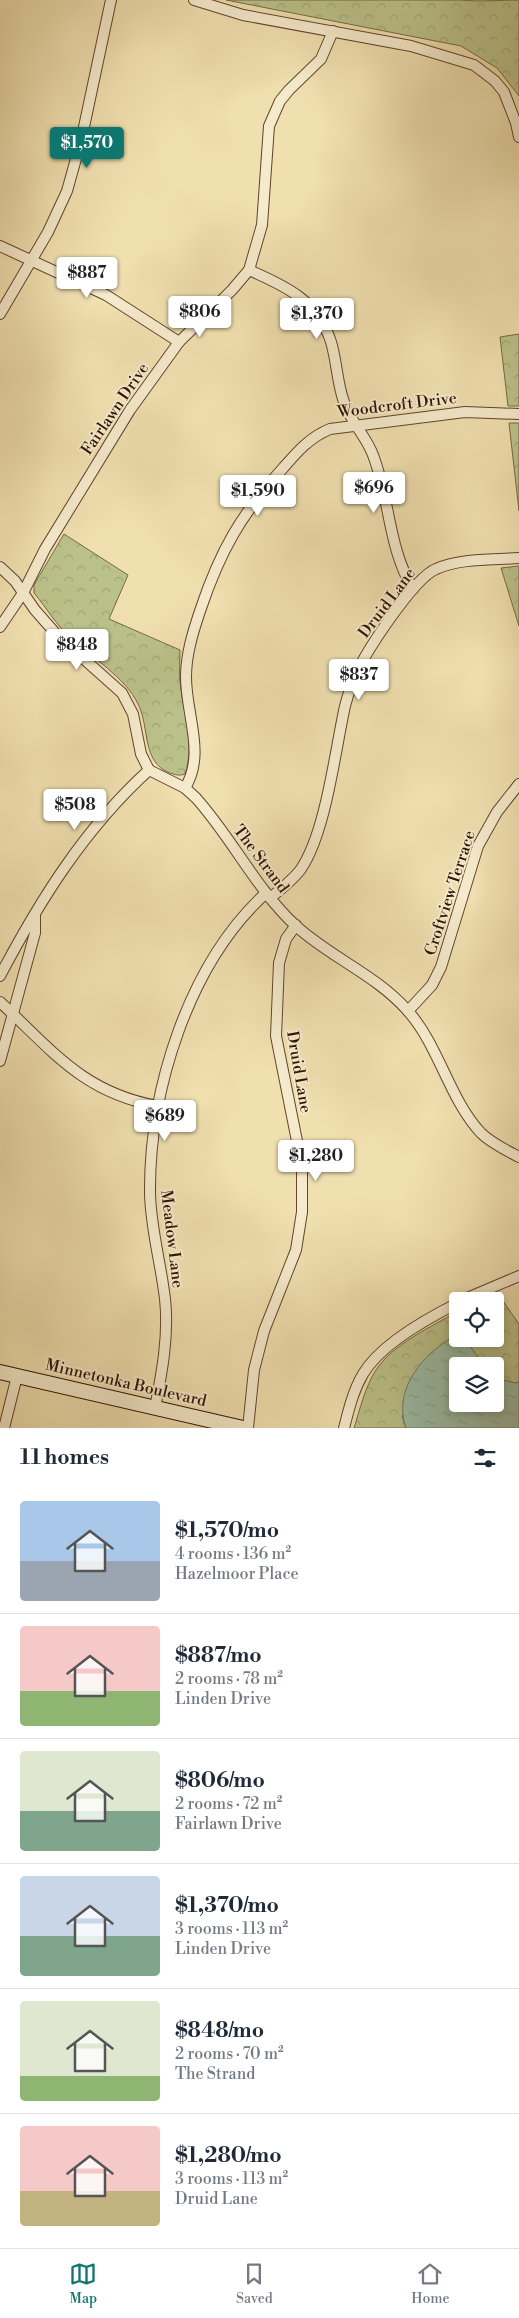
<!DOCTYPE html>
<html lang="en">
<head>
<meta charset="utf-8">
<style>
  body { margin:0; font-family:"Libre Bodoni",serif; background:#f6f6f7; color:#1f2937; height:100vh; display:flex; flex-direction:column; font-size:19px; white-space:nowrap }
  * { box-sizing:border-box; margin:0 }
  p { font-size:16px; color:#747a83 }
  .icon { flex:none; width:28px; height:28px; fill:none; stroke:currentColor; stroke-width:2; stroke-linecap:round; stroke-linejoin:round }
  .map { position:relative; height:1428px; overflow:hidden }
  .sheet { display:flex; flex-direction:column; background:#fff; flex:1 }
  .sheet>* { flex:none }
  .tools { position:absolute; left:449px; top:1292px; display:grid; gap:10px }
  .tools a { display:grid; place-items:center; width:55px; height:55px; border-radius:5px; background:#fff; box-shadow:0 2px 8px #0003; font-size:25px }
  .price { position:absolute; translate:-50% -42px; padding:0 11px; border-radius:5px; background:#fff; color:#222; font-size:16px; line-height:32px; filter:drop-shadow(0 1px 2px #0008) }
  .price::after { content:''; position:absolute; left:50%; top:30px; width:15px; height:11px; margin-left:-8px; background:inherit; clip-path:polygon(0 0,100% 0,50% 100%) }
  .price.on { background:#0f766e; color:#fff }
  ul { padding:0; list-style:none }
  li { display:flex; align-items:center; gap:15px; height:125px; padding:0 20px }
  li+li { border-top:1px solid #e0e1e3 }
  li span { display:grid; place-items:center; flex:none; width:140px; height:100px; border-radius:5px; color:#555 }
  li>.icon { margin-inline-start:auto }
  span .icon { width:60px; height:60px; fill:#fffc; stroke-width:1 }
  li b { font-size:21px }
  h2 { display:flex; justify-content:space-between; align-items:center; height:60px; padding:0 20px; font-size:21px }
  .menu { display:flex; justify-content:space-around; align-items:center; height:70px; border-top:1px solid #e0e1e3; background:#fff; font-size:14px; color:#747a83 }
  .menu a { display:grid; justify-items:center; gap:2px }
  .menu .on { color:#0f766e }
  .map>svg:first-child { display:block }
</style>
</head>
<body>
<div class="map">
<svg width="519" height="1428" viewBox="0 0 519 1428">
  <defs>
    <pattern id="forest-crowns" width="20" height="18" patternUnits="userSpaceOnUse" patternTransform="scale(1.25)"><rect width="20" height="18" fill="#bbc18a"/><path d="M2 6a3 3 0 1 1 6 0M12 15a3 3 0 1 1 6 0" fill="none" stroke="#a1a575"/></pattern>
    <pattern id="water-ripples" width="26" height="14" patternUnits="userSpaceOnUse" patternTransform="scale(1.25)"><rect width="26" height="14" fill="#9bbda7"/><path d="M2 4q2-2 4 0t4 0M15 11q2-2 4 0t4 0" fill="none" stroke="#86a18e"/></pattern>
  </defs>
  <rect width="100%" height="100%" fill="#f0dfaf"/>
  <filter id="stains"><feTurbulence type="fractalNoise" baseFrequency=".004" numOctaves="4"/><feColorMatrix values="0 0 0 0 .2 0 0 0 0 .09 0 0 0 0 .02 0 0 0 .5 -.17"/></filter>
  <radialGradient id="worn" r=".72"><stop offset=".6" stop-color="#630" stop-opacity="0"/><stop offset="1" stop-color="#630" stop-opacity=".3"/></radialGradient>
  <!-- forest -->
  <g fill="url(#forest-crowns)" stroke="#766a45">
    <path d="M 226,0 L 461,0 C 481,2 499,0 519,0 L 519,96 L 497,68 L 461,46 Z"/>
    <polygon points="519,334 519,406 508,406 500,337"/>
    <polygon points="509,423 519,423 519,511"/>
    <path d="M 64,534 L 128,575 L 109,619 L 180,650 C 180,661 179,672 180,682 C 183,712 195,745 185,774 C 179,776 176,775 170,773 C 141,762 150,727 138,704 C 126,678 91,657 70,637 C 56,625 46,607 34,593 L 34,585 Z"/>
    <polygon points="519,566 519,626 501,568"/>
    <polygon points="498,1294 519,1324 519,1382 515,1383 495,1378 495,1366 484,1366 465,1339 495,1339 495,1301 481,1301"/>
    <path d="M 457,1312 L 457,1335 L 448,1340 L 402,1416 L 406,1428 L 354,1428 C 360,1409 365,1387 376,1370 C 392,1345 432,1326 457,1312 Z"/>
  </g>
  <!-- water -->
  <path fill="url(#water-ripples)" stroke="#717964" d="M 457,1335 L 458,1339 L 465,1339 L 484,1366 L 458,1366 L 458,1404 L 495,1404 L 495,1378 L 515,1383 L 519,1382 L 519,1428 L 406,1428 C 392,1389 424,1352 457,1335 Z"/>
  <g fill="none" stroke-linecap="round" stroke-linejoin="round">
    <!-- street casing -->
    <g stroke="#61452c" stroke-width="12">
      <g id="street">
        <polyline points="194,0 243,15 411,46 474,65 495,81 504,92 516,123 519,137"/>
        <polyline points="0,246 106,295 179,342"/>
        <path d="M 249,270 C 286,286 318,301 331,342 C 337,362 337,383 344,402 C 350,421 366,436 373,455 C 390,499 388,548 413,589"/>
        <polyline points="0,314 48,232 67,191 81,141 111,0"/>
        <path d="M 0,567 L 15,581 L 35,610 L 57,635 L 122,693 L 133,714 L 141,754 L 149,770 L 185,788 L 196,798 C 232,838 256,889 296,926 C 330,957 376,975 407,1010 C 439,1045 449,1099 481,1133 C 491,1143 506,1150 519,1157"/>
        <polyline points="0,627 23,593 45,549 130,410 179,342 232,290 249,270 262,225 269,126 280,101 289,90 321,59 333,31"/>
        <path d="M 185,788 C 206,754 186,715 186,677 C 186,654 193,632 200,611 C 220,551 241,514 284,467 C 297,452 310,437 330,429 L 465,412 L 519,414"/>
        <path d="M 270,898 C 281,889 293,880 301,869 C 326,832 335,751 345,706 C 348,695 351,684 356,674 C 367,650 414,578 436,569 C 460,558 493,560 519,558"/>
        <path d="M 0,976 C 40,900 85,828 149,770"/>
        <path d="M 0,1002 C 52,1050 82,1092 157,1106"/>
        <polyline points="408,1011 432,985 441,967 478,846 497,812 519,784"/>
        <polyline points="0,1061 35,933 35,916"/>
        <polyline points="460,1301 519,1276"/>
        <path d="M 155,1408 C 162,1372 169,1335 165,1299 C 161,1264 151,1230 150,1194 C 149,1091 188,964 266,893"/>
        <polyline points="4,1428 17,1376"/>
        <polyline points="248,1428 254,1370 264,1331 296,1250 302,1212 302,1166 276,1036 279,963 286,939 296,925"/>
        <path d="M 344,1428 C 349,1409 353,1391 363,1374 C 380,1345 428,1318 458,1303"/>
      </g>
    </g>
    <!-- secondary casing -->
    <g stroke="#311200" stroke-width="16">
      <polyline id="secondary" points="0,1372 243,1428"/>
    </g>
    <!-- street -->
    <use href="#street" stroke="#f5eacb" stroke-width="10"/>
    <!-- secondary -->
    <use href="#secondary" stroke="#f5eacb" stroke-width="14"/>
  </g>
  <g text-anchor="middle" dominant-baseline="central" stroke-width="4" stroke-linejoin="round" paint-order="stroke">
    <!-- street labels -->
    <g font-size="16" fill="#311200" stroke="#f5eacb">
      <text transform="translate(397 405) rotate(-7)">Woodcroft Drive</text>
      <text transform="translate(115 409) rotate(-56)">Fairlawn Drive</text>
      <text transform="translate(387 603) rotate(-53)">Druid Lane</text>
      <text transform="translate(261 859) rotate(53)">The Strand</text>
      <text transform="translate(450 893) rotate(-72)">Croftview Terrace</text>
      <text transform="translate(299 1072) rotate(80)">Druid Lane</text>
      <text transform="translate(172 1239) rotate(83)">Meadow Lane</text>
      <text transform="translate(126 1383) rotate(13)">Minnetonka Boulevard</text>
    </g>
  </g>
  <rect width="100%" height="100%" filter="url(#stains)"/>
  <rect width="100%" height="100%" fill="url(#worn)"/>
</svg>
<div class="tools">
<a><svg class="icon" aria-label="locate" viewBox="0 0 24 24"><circle cx="12" cy="12" r="6"/><path d="M12 2v4M12 18v4M2 12h4M18 12h4"/></svg></a>
<a><svg class="icon" aria-label="layers" viewBox="0 0 24 24"><path d="M12 4l9 5-9 5-9-5zM3 14l9 5 9-5"/></svg></a>
</div>
<b class="price on" style="left:87px;top:169px">$1,570</b>
<b class="price" style="left:87px;top:299px">$887</b>
<b class="price" style="left:200px;top:338px">$806</b>
<b class="price" style="left:317px;top:340px">$1,370</b>
<b class="price" style="left:374px;top:514px">$696</b>
<b class="price" style="left:258px;top:517px">$1,590</b>
<b class="price" style="left:77px;top:671px">$848</b>
<b class="price" style="left:359px;top:701px">$837</b>
<b class="price" style="left:75px;top:831px">$508</b>
<b class="price" style="left:165px;top:1142px">$689</b>
<b class="price" style="left:316px;top:1182px">$1,280</b>
</div>
<section class="sheet">
<h2>11 homes<svg class="icon" aria-label="filters" viewBox="0 0 24 24"><path d="M4 7h16M4 17h16"/><circle cx="9" cy="7" r="2"/><circle cx="15" cy="17" r="2"/></svg></h2>
<ul>
<li><span style="background:linear-gradient(#a9c7e8 60%,#9aa5b1 0)"><svg class="icon" aria-label="home" viewBox="0 0 24 24"><path d="M3 11l9-7 9 7M6 9v11h12V9"/></svg></span><div><b>$1,570/mo</b><p>4 rooms · 136 m²</p><p>Hazelmoor Place</p></div></li>
<li><span style="background:linear-gradient(#f6c9c9 65%,#8fb573 0)"><svg class="icon" aria-label="home" viewBox="0 0 24 24"><path d="M3 11l9-7 9 7M6 9v11h12V9"/></svg></span><div><b>$887/mo</b><p>2 rooms · 78 m²</p><p>Linden Drive</p></div></li>
<li><span style="background:linear-gradient(#dfe7d0 60%,#7fa58c 0)"><svg class="icon" aria-label="home" viewBox="0 0 24 24"><path d="M3 11l9-7 9 7M6 9v11h12V9"/></svg></span><div><b>$806/mo</b><p>2 rooms · 72 m²</p><p>Fairlawn Drive</p></div></li>
<li><span style="background:linear-gradient(#c9d6e8 60%,#7fa58c 0)"><svg class="icon" aria-label="home" viewBox="0 0 24 24"><path d="M3 11l9-7 9 7M6 9v11h12V9"/></svg></span><div><b>$1,370/mo</b><p>3 rooms · 113 m²</p><p>Linden Drive</p></div></li>
<li><span style="background:linear-gradient(#dfe7d0 75%,#8fb573 0)"><svg class="icon" aria-label="home" viewBox="0 0 24 24"><path d="M3 11l9-7 9 7M6 9v11h12V9"/></svg></span><div><b>$848/mo</b><p>2 rooms · 70 m²</p><p>The Strand</p></div></li>
<li><span style="background:linear-gradient(#f6c9c9 65%,#c2b280 0)"><svg class="icon" aria-label="home" viewBox="0 0 24 24"><path d="M3 11l9-7 9 7M6 9v11h12V9"/></svg></span><div><b>$1,280/mo</b><p>3 rooms · 113 m²</p><p>Druid Lane</p></div></li>
</ul>
</section>
<nav class="menu">
<a class="on"><svg class="icon" aria-label="map" viewBox="0 0 24 24"><path d="M3 6l6-2 6 2 6-2v14l-6 2-6-2-6 2zM9 4v14M15 6v14"/></svg>Map</a>
<a><svg class="icon" aria-label="saved" viewBox="0 0 24 24"><path d="M7 4h10v16l-5-4-5 4z"/></svg>Saved</a>
<a><svg class="icon" aria-label="home" viewBox="0 0 24 24"><path d="M3 11l9-7 9 7M6 9v11h12V9"/></svg>Home</a>
</nav>
</body>
</html>
